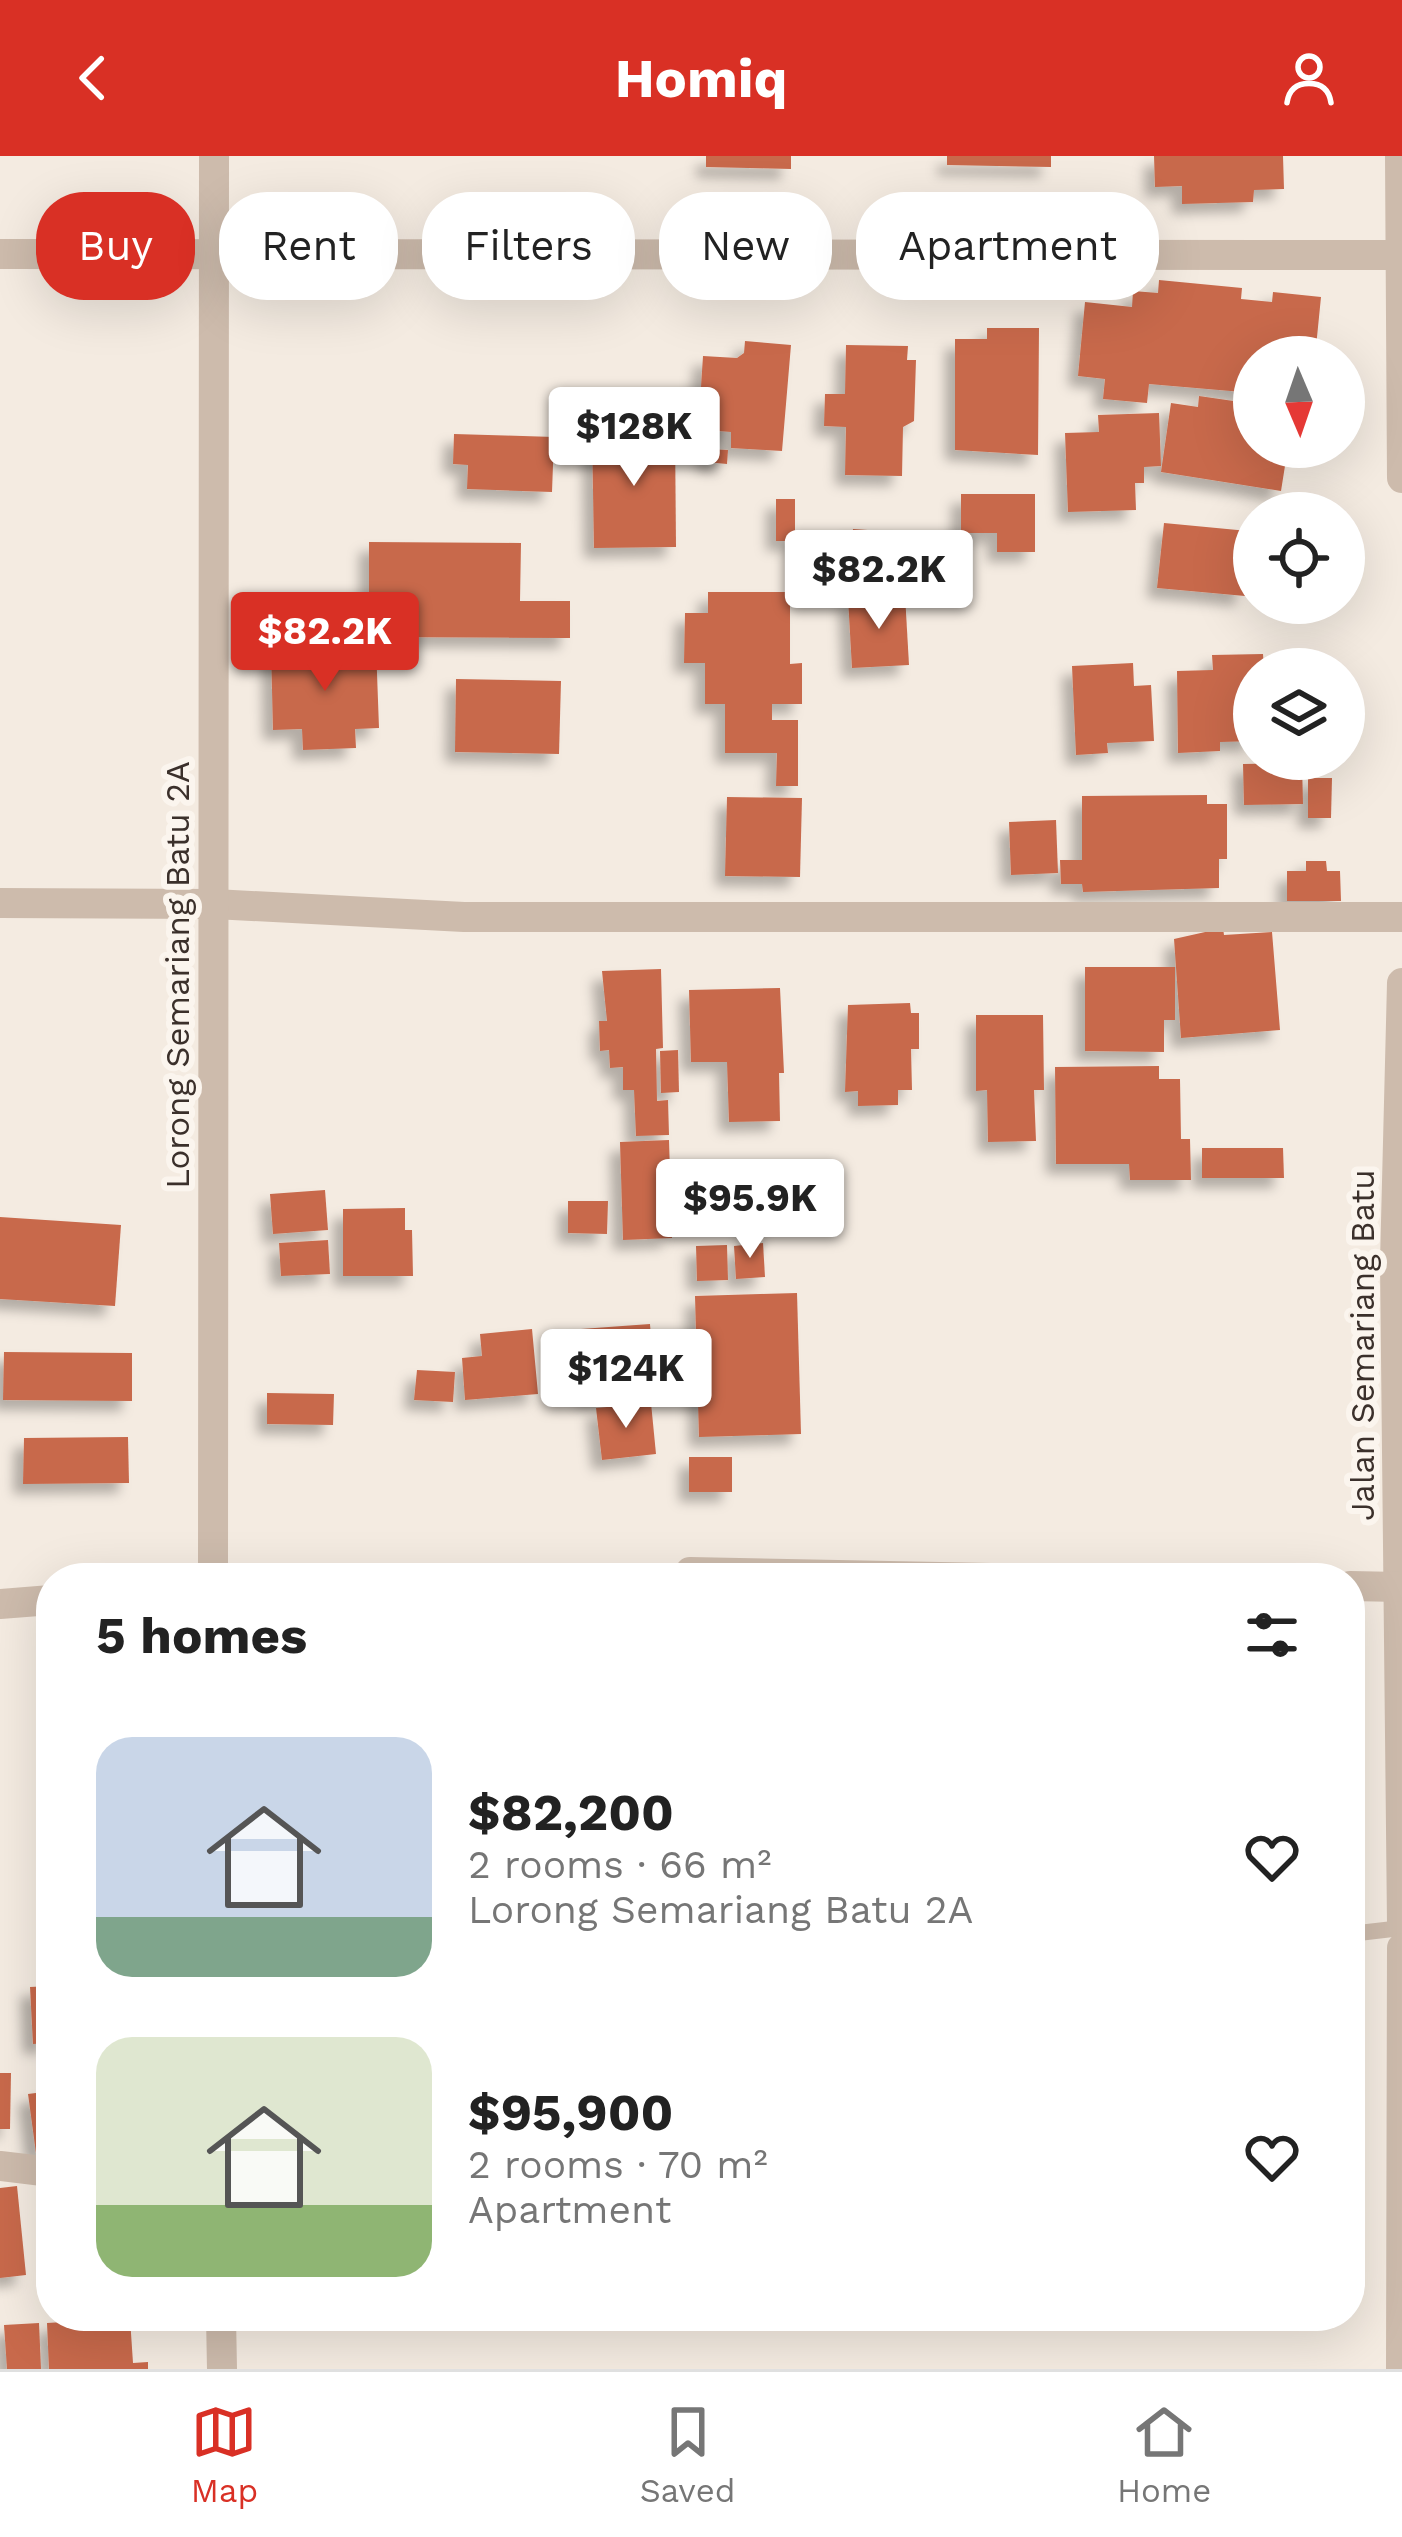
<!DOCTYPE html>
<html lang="en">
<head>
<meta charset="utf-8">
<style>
  body { margin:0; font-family:"Work Sans",sans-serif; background:#f6f6f6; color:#222; height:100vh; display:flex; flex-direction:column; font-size:45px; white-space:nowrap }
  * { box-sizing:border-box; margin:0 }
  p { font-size:39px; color:#767676 }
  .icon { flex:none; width:66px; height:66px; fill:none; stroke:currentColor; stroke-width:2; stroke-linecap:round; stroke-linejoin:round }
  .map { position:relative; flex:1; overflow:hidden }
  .sheet { position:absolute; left:36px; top:1407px; width:1329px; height:768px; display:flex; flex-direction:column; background:#fff; border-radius:48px; box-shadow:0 12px 48px #0002 }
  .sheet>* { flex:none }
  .top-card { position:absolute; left:36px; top:36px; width:1332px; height:108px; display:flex; gap:24px }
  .needle { width:78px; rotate:178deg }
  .buttons { position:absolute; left:1233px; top:180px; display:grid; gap:24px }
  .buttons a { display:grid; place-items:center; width:132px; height:132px; border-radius:50%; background:#fff; box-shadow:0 12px 48px #0002; font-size:60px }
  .price { position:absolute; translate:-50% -102px; padding:0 27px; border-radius:12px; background:#fff; color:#222; font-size:39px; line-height:78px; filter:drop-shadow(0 3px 6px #0008) }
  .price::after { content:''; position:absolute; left:50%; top:72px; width:36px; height:27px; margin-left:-18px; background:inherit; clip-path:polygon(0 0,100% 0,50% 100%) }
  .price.on { background:#d93025; color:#fff }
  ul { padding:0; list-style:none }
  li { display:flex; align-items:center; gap:36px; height:300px; padding:0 60px }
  li span { display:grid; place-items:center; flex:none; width:336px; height:240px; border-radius:36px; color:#555 }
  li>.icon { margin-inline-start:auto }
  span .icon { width:144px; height:144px; fill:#fffc; stroke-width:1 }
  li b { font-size:51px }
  h2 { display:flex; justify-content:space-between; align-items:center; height:144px; padding:0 60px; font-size:51px }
  .tag { padding:0 42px; border-radius:48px; background:#fff; box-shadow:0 12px 48px #0002; font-size:42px; line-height:108px }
  .tag.on { background:#d93025; color:#fff }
  header { display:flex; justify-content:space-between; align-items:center; height:156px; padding:0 60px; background:#d93025; color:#fff; font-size:54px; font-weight:700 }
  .tab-bar { display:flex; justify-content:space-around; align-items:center; height:168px; border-top:3px solid #e0e0e0; background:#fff; font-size:33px; color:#767676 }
  .tab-bar a { display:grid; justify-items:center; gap:6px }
  .tab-bar .on { color:#d93025 }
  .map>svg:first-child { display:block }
</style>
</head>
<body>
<header><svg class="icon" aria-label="back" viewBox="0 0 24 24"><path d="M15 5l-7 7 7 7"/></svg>Homiq<svg class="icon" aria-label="person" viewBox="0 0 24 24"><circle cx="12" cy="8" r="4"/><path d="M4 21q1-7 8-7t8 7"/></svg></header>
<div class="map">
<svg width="1402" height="2213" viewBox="0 0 1402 2213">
  <defs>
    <filter id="shadow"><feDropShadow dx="-10" dy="10" stdDeviation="6" flood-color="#0004"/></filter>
  </defs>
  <rect width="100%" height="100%" fill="#f4ebe1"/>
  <!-- building -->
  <g fill="#c8694b" filter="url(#shadow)">
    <polygon points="706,0 791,0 791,13 706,11"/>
    <polygon points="947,0 1051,0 1051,11 947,9"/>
    <polygon points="1154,0 1283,0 1284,33 1254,34 1253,46 1182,48 1182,30 1155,31"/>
    <polygon points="1159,124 1242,132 1241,143 1272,146 1273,136 1321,141 1315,201 1254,201 1254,237 1149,228 1147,247 1103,243 1105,223 1078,220 1085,146 1132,151 1133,135 1158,137"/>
    <polygon points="987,172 1039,172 1038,299 955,294 955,183 987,183"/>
    <polygon points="745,185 791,189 782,295 731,292 731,276 706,274 707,263 699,262 703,200 737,202 744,197"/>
    <polygon points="846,189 908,190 907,204 916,204 914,265 903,271 902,320 845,319 846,271 824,270 825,238 845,238"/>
    <polygon points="1199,240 1254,248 1254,291 1288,291 1281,335 1161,316 1171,247 1198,251"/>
    <polygon points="1159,257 1161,310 1144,311 1144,327 1135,327 1136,354 1068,356 1065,277 1099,276 1098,259"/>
    <polygon points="675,274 676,391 594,392 592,276"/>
    <polygon points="454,278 554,281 552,336 467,333 468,309 453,308"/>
    <polygon points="706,293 728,294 727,308 706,306"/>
    <polygon points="961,338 1035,338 1035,396 997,396 997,377 961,377"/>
    <rect x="776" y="343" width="19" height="42"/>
    <polygon points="1164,367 1248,375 1245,440 1157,432"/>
    <polygon points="853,373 912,377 909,405 850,400"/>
    <polygon points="369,386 521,387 520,445 570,445 570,482 369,481"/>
    <polygon points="708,436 790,436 790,508 802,507 802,548 772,548 772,564 798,564 798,630 776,630 777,597 725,597 725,548 705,548 705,507 684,507 685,457 708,457"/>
    <polygon points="905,439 909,509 852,512 848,442"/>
    <polygon points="376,490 379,572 355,573 356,592 303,594 302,573 273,574 271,493"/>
    <polygon points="1263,498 1264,513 1254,513 1254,585 1220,586 1220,595 1178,597 1177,515 1213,514 1212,499"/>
    <polygon points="1133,507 1134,530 1151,529 1154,585 1107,587 1108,597 1076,599 1072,510"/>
    <polygon points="456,523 561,525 559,598 455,596"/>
    <polygon points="1302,607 1303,648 1244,649 1243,608"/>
    <polygon points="1308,622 1332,622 1331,662 1308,662"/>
    <polygon points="1207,639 1207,648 1227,648 1227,703 1219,703 1219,732 1083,736 1082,728 1061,728 1060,704 1082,704 1082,640"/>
    <polygon points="727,641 802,642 800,721 725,720"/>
    <polygon points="1056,664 1058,717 1011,719 1009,666"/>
    <polygon points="1306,705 1326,705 1327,715 1340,715 1341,745 1287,745 1287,715 1306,715"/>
    <polygon points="1223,772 1224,779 1272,776 1280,874 1181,882 1174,783"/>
    <polygon points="1085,811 1175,811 1175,864 1164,864 1164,896 1085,895"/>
    <polygon points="661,813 663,892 656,893 657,945 668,944 669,979 636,980 634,934 623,934 623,911 610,912 609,894 600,895 599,865 607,865 602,815"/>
    <polygon points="780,832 784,917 779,917 780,965 729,966 727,906 691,906 689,834"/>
    <polygon points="910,847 911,857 919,857 919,893 911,893 912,934 898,934 898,949 858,950 858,935 845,936 848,849"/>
    <polygon points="976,859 1043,859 1044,934 1034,934 1036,985 988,986 987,934 976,935"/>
    <polygon points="678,894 679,936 661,937 660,895"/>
    <polygon points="1159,910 1159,923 1180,923 1181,983 1190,983 1191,1024 1130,1024 1129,1008 1056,1008 1055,911"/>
    <polygon points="669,984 672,1082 623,1084 620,986"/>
    <polygon points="1202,992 1283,992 1284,1022 1202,1022"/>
    <polygon points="325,1034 328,1074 273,1078 270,1038"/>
    <polygon points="568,1045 608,1045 607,1078 568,1077"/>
    <polygon points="405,1052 405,1074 412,1074 413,1120 343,1120 343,1053"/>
    <polygon points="0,1061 121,1069 115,1150 0,1143"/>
    <polygon points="328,1084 330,1118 281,1120 279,1087"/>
    <polygon points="763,1087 765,1121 736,1123 734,1090"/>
    <polygon points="727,1089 728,1124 697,1125 696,1090"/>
    <polygon points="797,1137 801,1278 699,1281 695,1140"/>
    <polygon points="650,1168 655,1236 586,1241 581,1173"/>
    <polygon points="532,1173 538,1238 465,1244 462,1202 482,1200 480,1178"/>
    <polygon points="4,1196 132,1197 132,1245 3,1244"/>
    <polygon points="417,1214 455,1216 453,1246 414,1244"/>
    <polygon points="267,1237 334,1238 333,1269 267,1268"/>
    <polygon points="651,1247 656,1298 602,1304 596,1252"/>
    <polygon points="128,1281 129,1327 23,1328 24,1282"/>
    <rect x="689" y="1301" width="43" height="35"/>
    <polygon points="51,1830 51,1887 33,1888 30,1831"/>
    <polygon points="0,1917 11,1917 10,1973 0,1973"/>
    <polygon points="51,1935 51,1995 36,1997 28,1938"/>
    <polygon points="17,2030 26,2119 0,2122 0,2032"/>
    <polygon points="130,2162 133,2207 148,2206 148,2213 49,2213 47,2167"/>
    <polygon points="39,2167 41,2213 7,2213 4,2169"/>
  </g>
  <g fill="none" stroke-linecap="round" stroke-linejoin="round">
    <!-- lane -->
    <polyline stroke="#cdbbac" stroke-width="16" points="1350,1778 1402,1772"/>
    <!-- street -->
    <g stroke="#cdbbac" stroke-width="30">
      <polyline points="1400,0 1402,322"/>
      <polyline points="0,98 1399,99"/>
      <polyline points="0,747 214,748 464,761 1402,761"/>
      <polyline points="1402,827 1395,1106 1402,1767"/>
      <polyline points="690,1416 991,1422"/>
      <polyline points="213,1422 214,0"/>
      <polyline points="1350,1430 1400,1431"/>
      <polyline points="0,1448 51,1444"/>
      <polyline points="0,2010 51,2016"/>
      <polyline points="221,2160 222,2213"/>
      <polyline points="1401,2213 1402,1792"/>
    </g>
  </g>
  <g text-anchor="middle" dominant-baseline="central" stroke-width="12" stroke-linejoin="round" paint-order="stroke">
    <!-- street labels -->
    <g font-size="33" fill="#3b302b" stroke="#fbf5ee">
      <text transform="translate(177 819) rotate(-90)">Lorong Semariang Batu 2A</text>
      <text transform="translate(1362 1189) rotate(-90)">Jalan Semariang Batu</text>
    </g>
  </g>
</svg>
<div class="buttons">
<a><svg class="needle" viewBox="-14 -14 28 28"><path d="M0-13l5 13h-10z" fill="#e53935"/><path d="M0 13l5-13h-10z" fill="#767676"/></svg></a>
<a><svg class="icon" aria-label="locate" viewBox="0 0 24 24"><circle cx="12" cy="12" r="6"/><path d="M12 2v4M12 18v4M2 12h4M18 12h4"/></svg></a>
<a><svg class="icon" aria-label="layers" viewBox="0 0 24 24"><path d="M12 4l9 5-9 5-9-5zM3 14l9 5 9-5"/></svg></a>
</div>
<b class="price" style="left:634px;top:333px">$128K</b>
<b class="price" style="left:879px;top:476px">$82.2K</b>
<b class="price on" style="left:325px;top:538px">$82.2K</b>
<b class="price" style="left:750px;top:1105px">$95.9K</b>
<b class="price" style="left:626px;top:1275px">$124K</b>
<div class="top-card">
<a class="tag on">Buy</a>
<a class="tag">Rent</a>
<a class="tag">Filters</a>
<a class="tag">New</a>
<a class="tag">Apartment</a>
</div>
<section class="sheet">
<h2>5 homes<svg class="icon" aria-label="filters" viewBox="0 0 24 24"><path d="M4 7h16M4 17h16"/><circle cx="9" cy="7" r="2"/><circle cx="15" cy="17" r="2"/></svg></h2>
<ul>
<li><span style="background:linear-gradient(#c9d6e8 75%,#7fa58c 0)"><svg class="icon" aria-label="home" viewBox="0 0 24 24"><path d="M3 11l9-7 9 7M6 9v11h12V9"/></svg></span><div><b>$82,200</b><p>2 rooms · 66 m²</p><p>Lorong Semariang Batu 2A</p></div><svg class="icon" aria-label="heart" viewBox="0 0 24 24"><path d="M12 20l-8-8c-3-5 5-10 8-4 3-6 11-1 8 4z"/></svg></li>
<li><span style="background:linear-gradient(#dfe7d0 70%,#8fb573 0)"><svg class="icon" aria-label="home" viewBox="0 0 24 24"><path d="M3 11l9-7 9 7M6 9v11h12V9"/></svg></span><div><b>$95,900</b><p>2 rooms · 70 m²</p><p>Apartment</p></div><svg class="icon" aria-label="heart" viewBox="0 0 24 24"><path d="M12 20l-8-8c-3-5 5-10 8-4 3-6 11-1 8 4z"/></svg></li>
</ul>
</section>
</div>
<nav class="tab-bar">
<a class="on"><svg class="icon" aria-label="map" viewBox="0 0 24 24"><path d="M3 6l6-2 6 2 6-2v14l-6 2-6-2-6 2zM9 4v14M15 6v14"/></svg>Map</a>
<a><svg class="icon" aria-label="saved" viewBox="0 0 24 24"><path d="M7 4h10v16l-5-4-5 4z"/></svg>Saved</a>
<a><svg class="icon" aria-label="home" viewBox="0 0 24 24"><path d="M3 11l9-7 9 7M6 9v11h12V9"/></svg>Home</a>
</nav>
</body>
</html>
